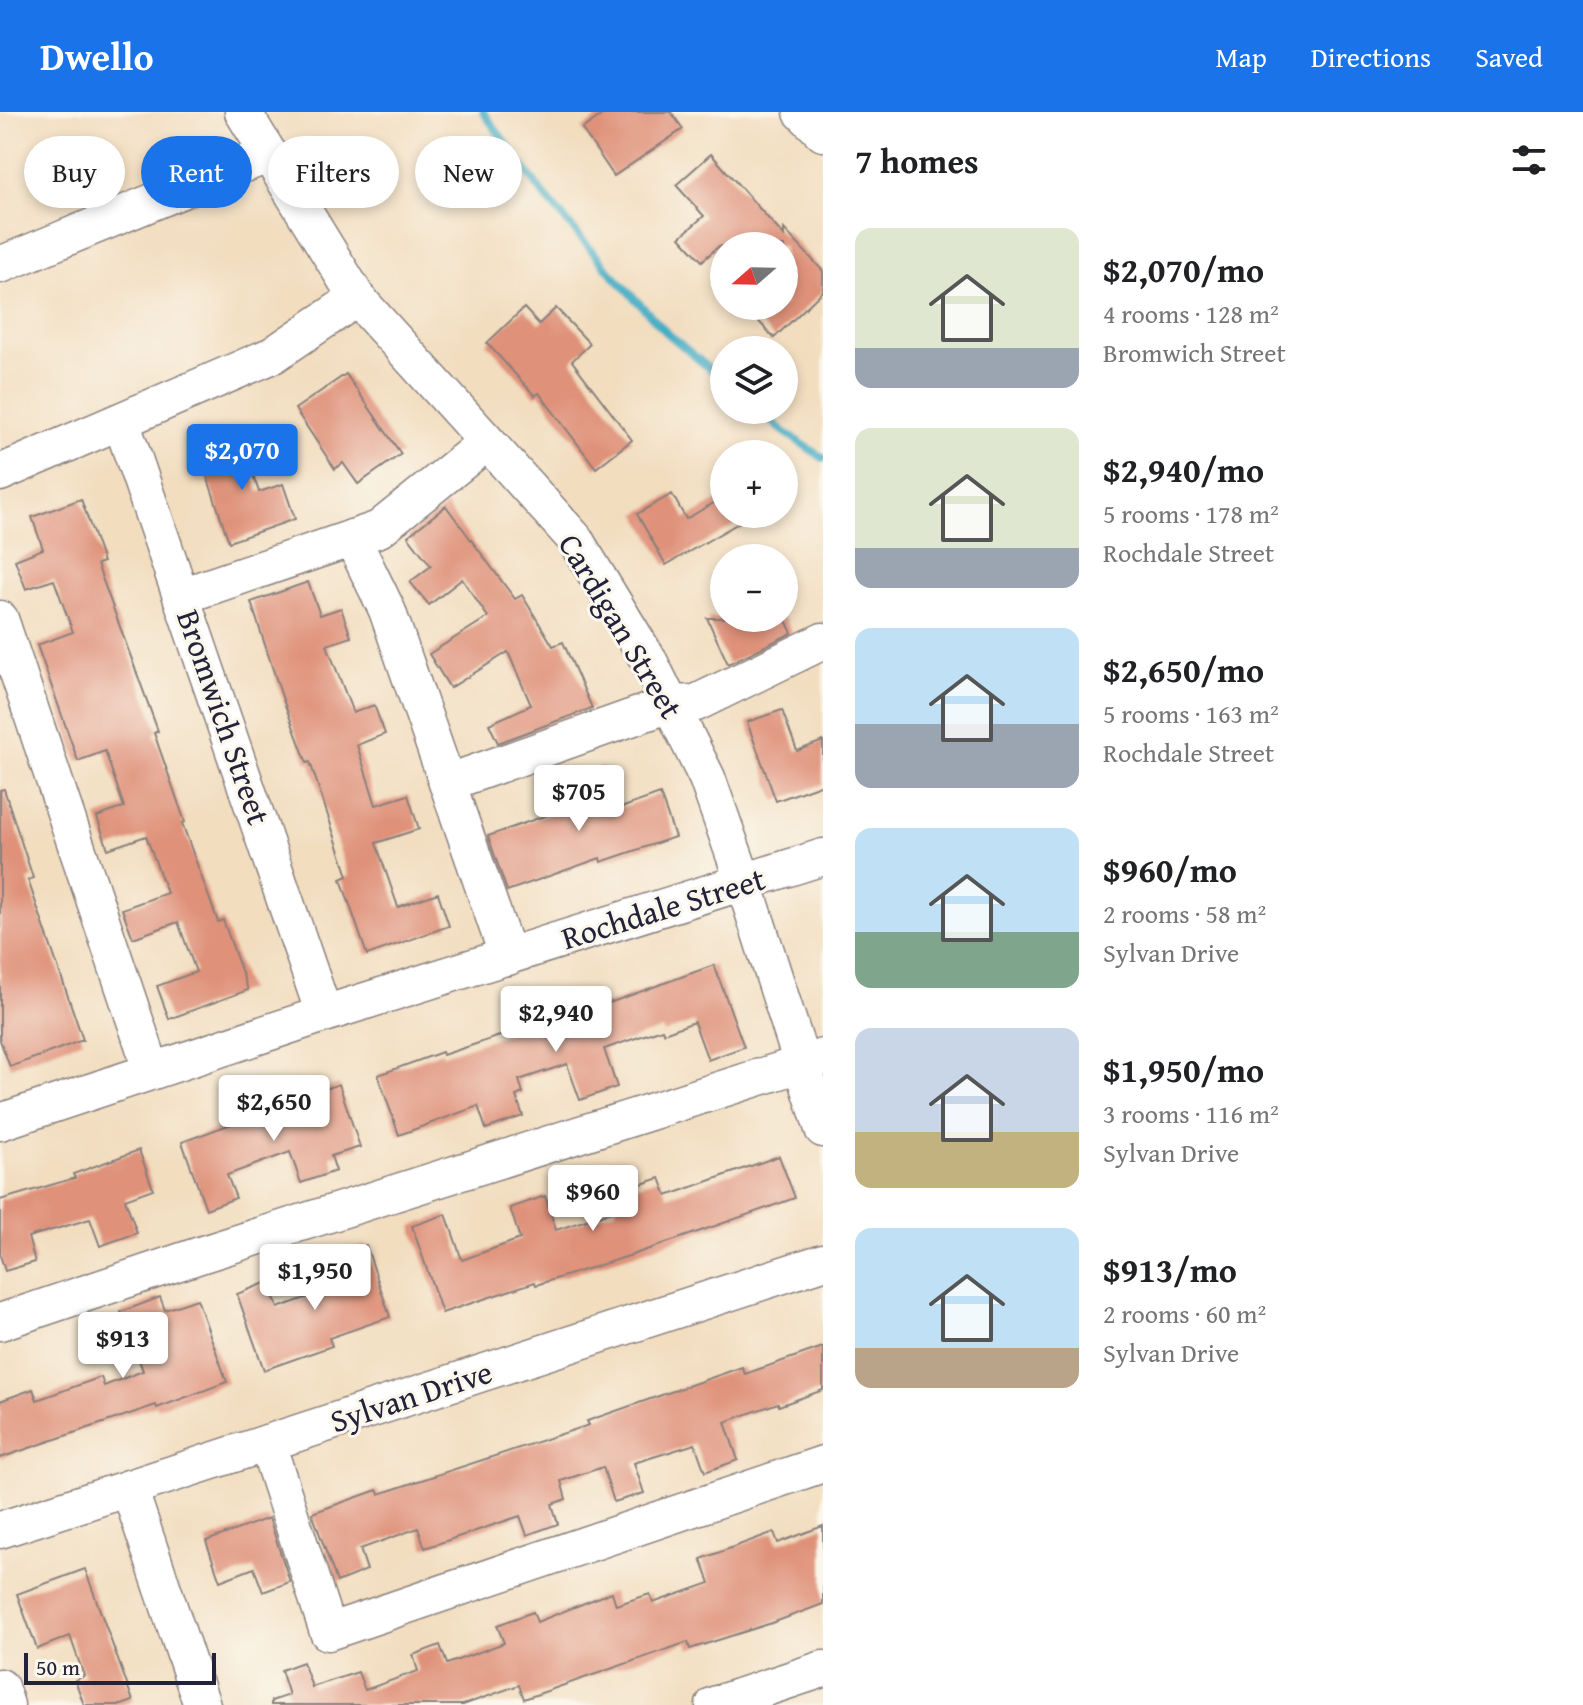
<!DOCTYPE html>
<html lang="en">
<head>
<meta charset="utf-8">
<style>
  body { margin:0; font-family:"Gentium Book Plus",serif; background:#f6f6f6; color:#202124; height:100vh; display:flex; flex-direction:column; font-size:30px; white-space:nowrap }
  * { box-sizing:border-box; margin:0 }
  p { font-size:26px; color:#757577 }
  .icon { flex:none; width:44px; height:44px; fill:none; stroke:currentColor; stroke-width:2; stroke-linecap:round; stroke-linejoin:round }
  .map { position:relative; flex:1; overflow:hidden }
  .details { display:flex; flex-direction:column; background:#fff; width:760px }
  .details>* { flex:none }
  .banner { position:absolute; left:24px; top:24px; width:678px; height:72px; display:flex; gap:16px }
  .needle { width:52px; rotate:250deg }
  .buttons { position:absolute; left:710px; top:120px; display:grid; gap:16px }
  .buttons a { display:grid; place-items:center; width:88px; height:88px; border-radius:50%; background:#fff; box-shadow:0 4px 12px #0003; font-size:40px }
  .scale { position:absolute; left:24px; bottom:20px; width:192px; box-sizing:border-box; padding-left:8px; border:4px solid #22223b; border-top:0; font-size:22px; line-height:28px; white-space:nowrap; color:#22223b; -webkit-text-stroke:6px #fbf7ec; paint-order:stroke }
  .price { position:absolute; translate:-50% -68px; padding:0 18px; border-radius:8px; background:#fff; color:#222; font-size:26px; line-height:52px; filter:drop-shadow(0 2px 4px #0008) }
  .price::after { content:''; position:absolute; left:50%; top:48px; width:24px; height:18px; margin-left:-12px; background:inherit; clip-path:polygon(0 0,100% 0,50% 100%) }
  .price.current { background:#1a73e8; color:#fff }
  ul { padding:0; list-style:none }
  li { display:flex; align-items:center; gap:24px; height:200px; padding:0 32px }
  li span { display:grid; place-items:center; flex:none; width:224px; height:160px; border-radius:16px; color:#555 }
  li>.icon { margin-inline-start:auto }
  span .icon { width:96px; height:96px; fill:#fffc; stroke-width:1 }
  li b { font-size:34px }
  h2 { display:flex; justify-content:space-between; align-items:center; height:96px; padding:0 32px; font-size:34px }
  .pill { padding:0 28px; border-radius:36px; background:#fff; box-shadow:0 4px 12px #0003; font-size:28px; line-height:72px }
  .pill.current { background:#1a73e8; color:#fff }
  header { display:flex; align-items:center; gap:48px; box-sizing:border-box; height:112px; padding:0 40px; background:#1a73e8; color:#fff }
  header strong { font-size:38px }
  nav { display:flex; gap:44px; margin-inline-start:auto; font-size:28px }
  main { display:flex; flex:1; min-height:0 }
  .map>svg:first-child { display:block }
</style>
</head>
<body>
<header>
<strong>Dwello</strong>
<nav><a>Map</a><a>Directions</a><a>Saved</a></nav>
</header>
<main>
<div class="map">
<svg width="823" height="1593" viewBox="0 0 823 1593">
  <rect width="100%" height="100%" fill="#fbf7ec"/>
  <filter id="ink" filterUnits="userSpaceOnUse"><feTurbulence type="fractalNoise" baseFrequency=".0125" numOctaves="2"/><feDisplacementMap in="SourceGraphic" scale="16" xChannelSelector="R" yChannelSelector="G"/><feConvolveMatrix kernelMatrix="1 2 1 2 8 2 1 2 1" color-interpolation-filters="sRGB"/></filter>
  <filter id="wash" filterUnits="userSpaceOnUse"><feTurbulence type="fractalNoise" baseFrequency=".006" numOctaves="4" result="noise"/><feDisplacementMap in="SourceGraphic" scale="32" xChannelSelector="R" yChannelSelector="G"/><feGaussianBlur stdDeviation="1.8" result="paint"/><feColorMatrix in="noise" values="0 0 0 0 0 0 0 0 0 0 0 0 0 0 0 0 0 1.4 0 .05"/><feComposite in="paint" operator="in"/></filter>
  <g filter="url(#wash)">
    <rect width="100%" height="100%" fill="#f2ddbf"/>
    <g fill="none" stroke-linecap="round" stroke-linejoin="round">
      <!-- stream -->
      <g stroke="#45adc5" stroke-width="8">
        <polyline points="483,0 544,83 612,162 666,220 724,269"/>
        <polyline points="758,298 783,319 823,346"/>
      </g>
    </g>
    <g id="blocks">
      <!-- building -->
      <g fill="#df9179">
        <polygon points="606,0 671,0 683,17 614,64 582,17"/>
        <polygon points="711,42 784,124 784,117 823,159 823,179 774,226 754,204 764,194 784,194 784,134 719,134 702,149 680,125 704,104 676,73"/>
        <polygon points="524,196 539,212 556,196 590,232 572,249 632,328 596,356 539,281 535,284 487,231"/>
        <polygon points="346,262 401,342 358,372 343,351 335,357 295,297"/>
        <polygon points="239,323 259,380 283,372 295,407 229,430 198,337"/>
        <polygon points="672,382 686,407 724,385 724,402 754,402 666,453 637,402"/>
        <polygon points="81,387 103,450 97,452 158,619 154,621 185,710 182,711 218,810 223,808 248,878 169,907 157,874 196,860 178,810 133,826 122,797 167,781 146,724 108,737 97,705 124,695 105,639 78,649 37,533 73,520 54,468 26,477 15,448 43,437 32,405"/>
        <polygon points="446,394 515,487 522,483 553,534 563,530 592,596 498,631 489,612 531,593 508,540 450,576 429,542 488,505 462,467 429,493 410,470 431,454 408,424"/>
        <polygon points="308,470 320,503 341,496 351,525 327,533 353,601 374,593 385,622 357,633 376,693 408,683 419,717 376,731 398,795 438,781 449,814 367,843 341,767 348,764 310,650 307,651 282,585 251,490"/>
        <polygon points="707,506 785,506 792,521 728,552"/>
        <polygon points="782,598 797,639 823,629 823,672 776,689 747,610"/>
        <polygon points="604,655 618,697 660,682 675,725 601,750 600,746 507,779 488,724 581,691 572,666"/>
        <polygon points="4,677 33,766 28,768 83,928 10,955 0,928 0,678"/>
        <polygon points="714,853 744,935 708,948 694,910 664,921 662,917 604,937 617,975 580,988 567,952 519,968 523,981 516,984 523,1004 486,1017 478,994 399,1023 378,963 442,940 443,943 527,915 529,920"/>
        <polygon points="339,972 360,1035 331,1044 336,1059 301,1071 290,1040 227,1063 236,1086 206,1097 182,1030"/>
        <polygon points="139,1038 153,1077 125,1087 137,1121 100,1134 90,1107 28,1125 35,1150 5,1159 0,1143 0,1088 75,1066 73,1062"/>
        <polygon points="779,1044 795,1086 632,1143 536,1173 535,1170 442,1201 412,1114 446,1102 462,1148 520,1127 510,1096 545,1084 556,1118 617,1098 611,1082 660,1066 667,1084"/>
        <polygon points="366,1133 390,1205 329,1226 332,1234 264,1258 237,1182 268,1170 278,1196 339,1174 329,1146"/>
        <polygon points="160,1185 165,1198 197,1187 227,1270 157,1296 156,1293 0,1346 0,1289 33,1277 37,1288 101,1265 104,1274 143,1259 121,1200"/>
        <polygon points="823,1235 823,1278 779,1294 778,1291 725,1310 738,1348 705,1360 695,1332 634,1351 644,1381 614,1390 603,1355 561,1369 566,1387 552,1392 558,1412 527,1423 520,1404 425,1436 418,1416 360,1437 367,1458 337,1470 312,1401 377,1378 379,1382 589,1313 587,1309 742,1255 745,1262"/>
        <polygon points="269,1406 290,1470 263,1480 254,1456 220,1469 206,1429"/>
        <polygon points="823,1414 823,1492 772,1511 690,1537 688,1530 524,1587 519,1573 463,1593 271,1593 271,1589 289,1583 281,1558 303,1550 312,1575 358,1560 365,1578 418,1559 413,1543 440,1533 447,1552 504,1531 497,1513 533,1500 537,1510 612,1480 616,1493 650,1482 653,1491 710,1471 701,1447 774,1420 778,1431"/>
        <polygon points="85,1457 133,1589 122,1593 84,1593 75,1568 84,1564 70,1524 37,1537 17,1482"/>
      </g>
    </g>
  </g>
  <g filter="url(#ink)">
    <use href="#blocks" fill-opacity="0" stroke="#8a807d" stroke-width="2"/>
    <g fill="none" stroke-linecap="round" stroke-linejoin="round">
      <!-- minor casing -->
      <g stroke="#8a807d" stroke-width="39">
        <g id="minor">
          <polyline points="243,0 357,186 574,426 649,549 707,666 744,771 823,1017"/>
          <polyline points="802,0 823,21"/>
          <polyline points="0,153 269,42"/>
          <polyline points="121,309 324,902"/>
          <polyline points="0,361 273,243 357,186"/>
          <polyline points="352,426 387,498 508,845"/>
          <polyline points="182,484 379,417 487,330"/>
          <polyline points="0,507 152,959"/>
          <polyline points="447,671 670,592 696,591 823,529"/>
          <polyline points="0,1010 324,902 823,745"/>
          <polyline points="0,1210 203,1142 823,945"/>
          <polyline points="267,1331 328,1520 823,1352"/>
          <polyline points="129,1376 202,1593"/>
          <polyline points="0,1418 823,1150"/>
          <polyline points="0,1575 6,1593"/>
          <polyline points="714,1593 823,1557"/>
        </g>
      </g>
      <!-- minor -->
      <use href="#minor" stroke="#fff" stroke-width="36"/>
    </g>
  </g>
  <g text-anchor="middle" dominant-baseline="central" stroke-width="6" stroke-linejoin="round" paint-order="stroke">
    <!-- street labels -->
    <g font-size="32" fill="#22223b" stroke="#fbf7ec">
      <text transform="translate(621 514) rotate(59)">Cardigan Street</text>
      <text transform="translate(224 605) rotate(71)">Bromwich Street</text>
      <text transform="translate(663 796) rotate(-17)">Rochdale Street</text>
      <text transform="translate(411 1284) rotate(-18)">Sylvan Drive</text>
    </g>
  </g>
</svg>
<div class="buttons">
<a><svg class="needle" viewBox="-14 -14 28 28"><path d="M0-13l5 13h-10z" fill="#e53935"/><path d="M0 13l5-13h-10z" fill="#757577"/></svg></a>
<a><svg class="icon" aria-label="layers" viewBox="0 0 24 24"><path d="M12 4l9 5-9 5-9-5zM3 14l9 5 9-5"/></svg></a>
<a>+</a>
<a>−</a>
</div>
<div class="scale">50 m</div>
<b class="price current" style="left:242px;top:380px">$2,070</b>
<b class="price" style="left:579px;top:721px">$705</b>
<b class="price" style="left:556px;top:942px">$2,940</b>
<b class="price" style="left:274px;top:1031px">$2,650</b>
<b class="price" style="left:593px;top:1121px">$960</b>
<b class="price" style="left:315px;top:1200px">$1,950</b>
<b class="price" style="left:123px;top:1268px">$913</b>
<div class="banner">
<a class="pill">Buy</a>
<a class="pill current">Rent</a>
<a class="pill">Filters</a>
<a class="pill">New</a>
</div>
</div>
<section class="details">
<h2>7 homes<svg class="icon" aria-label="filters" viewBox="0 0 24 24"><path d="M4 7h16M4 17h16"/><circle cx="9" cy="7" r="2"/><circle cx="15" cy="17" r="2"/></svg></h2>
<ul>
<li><span style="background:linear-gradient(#dfe7d0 75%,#9aa5b1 0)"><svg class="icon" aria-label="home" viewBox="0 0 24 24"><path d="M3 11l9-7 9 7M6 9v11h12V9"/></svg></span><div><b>$2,070/mo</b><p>4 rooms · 128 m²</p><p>Bromwich Street</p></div></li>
<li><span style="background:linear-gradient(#dfe7d0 75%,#9aa5b1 0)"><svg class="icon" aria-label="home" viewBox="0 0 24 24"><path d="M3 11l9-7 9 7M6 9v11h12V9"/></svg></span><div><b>$2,940/mo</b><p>5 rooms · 178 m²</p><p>Rochdale Street</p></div></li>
<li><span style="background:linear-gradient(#bfe0f5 60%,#9aa5b1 0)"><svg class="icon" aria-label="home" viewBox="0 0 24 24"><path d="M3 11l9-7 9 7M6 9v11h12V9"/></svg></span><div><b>$2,650/mo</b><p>5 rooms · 163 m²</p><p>Rochdale Street</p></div></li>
<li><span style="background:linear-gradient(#bfe0f5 65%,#7fa58c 0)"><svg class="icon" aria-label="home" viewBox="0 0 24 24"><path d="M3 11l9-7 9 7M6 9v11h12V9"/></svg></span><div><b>$960/mo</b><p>2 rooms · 58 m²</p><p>Sylvan Drive</p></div></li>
<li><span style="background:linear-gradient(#c9d6e8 65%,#c2b280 0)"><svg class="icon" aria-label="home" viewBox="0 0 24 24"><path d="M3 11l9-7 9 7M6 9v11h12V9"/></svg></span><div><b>$1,950/mo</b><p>3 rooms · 116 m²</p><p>Sylvan Drive</p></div></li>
<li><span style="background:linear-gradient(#bfe0f5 75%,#b9a48a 0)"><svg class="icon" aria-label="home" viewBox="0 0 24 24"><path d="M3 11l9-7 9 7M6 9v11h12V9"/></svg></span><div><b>$913/mo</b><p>2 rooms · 60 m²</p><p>Sylvan Drive</p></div></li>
</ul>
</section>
</main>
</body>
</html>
